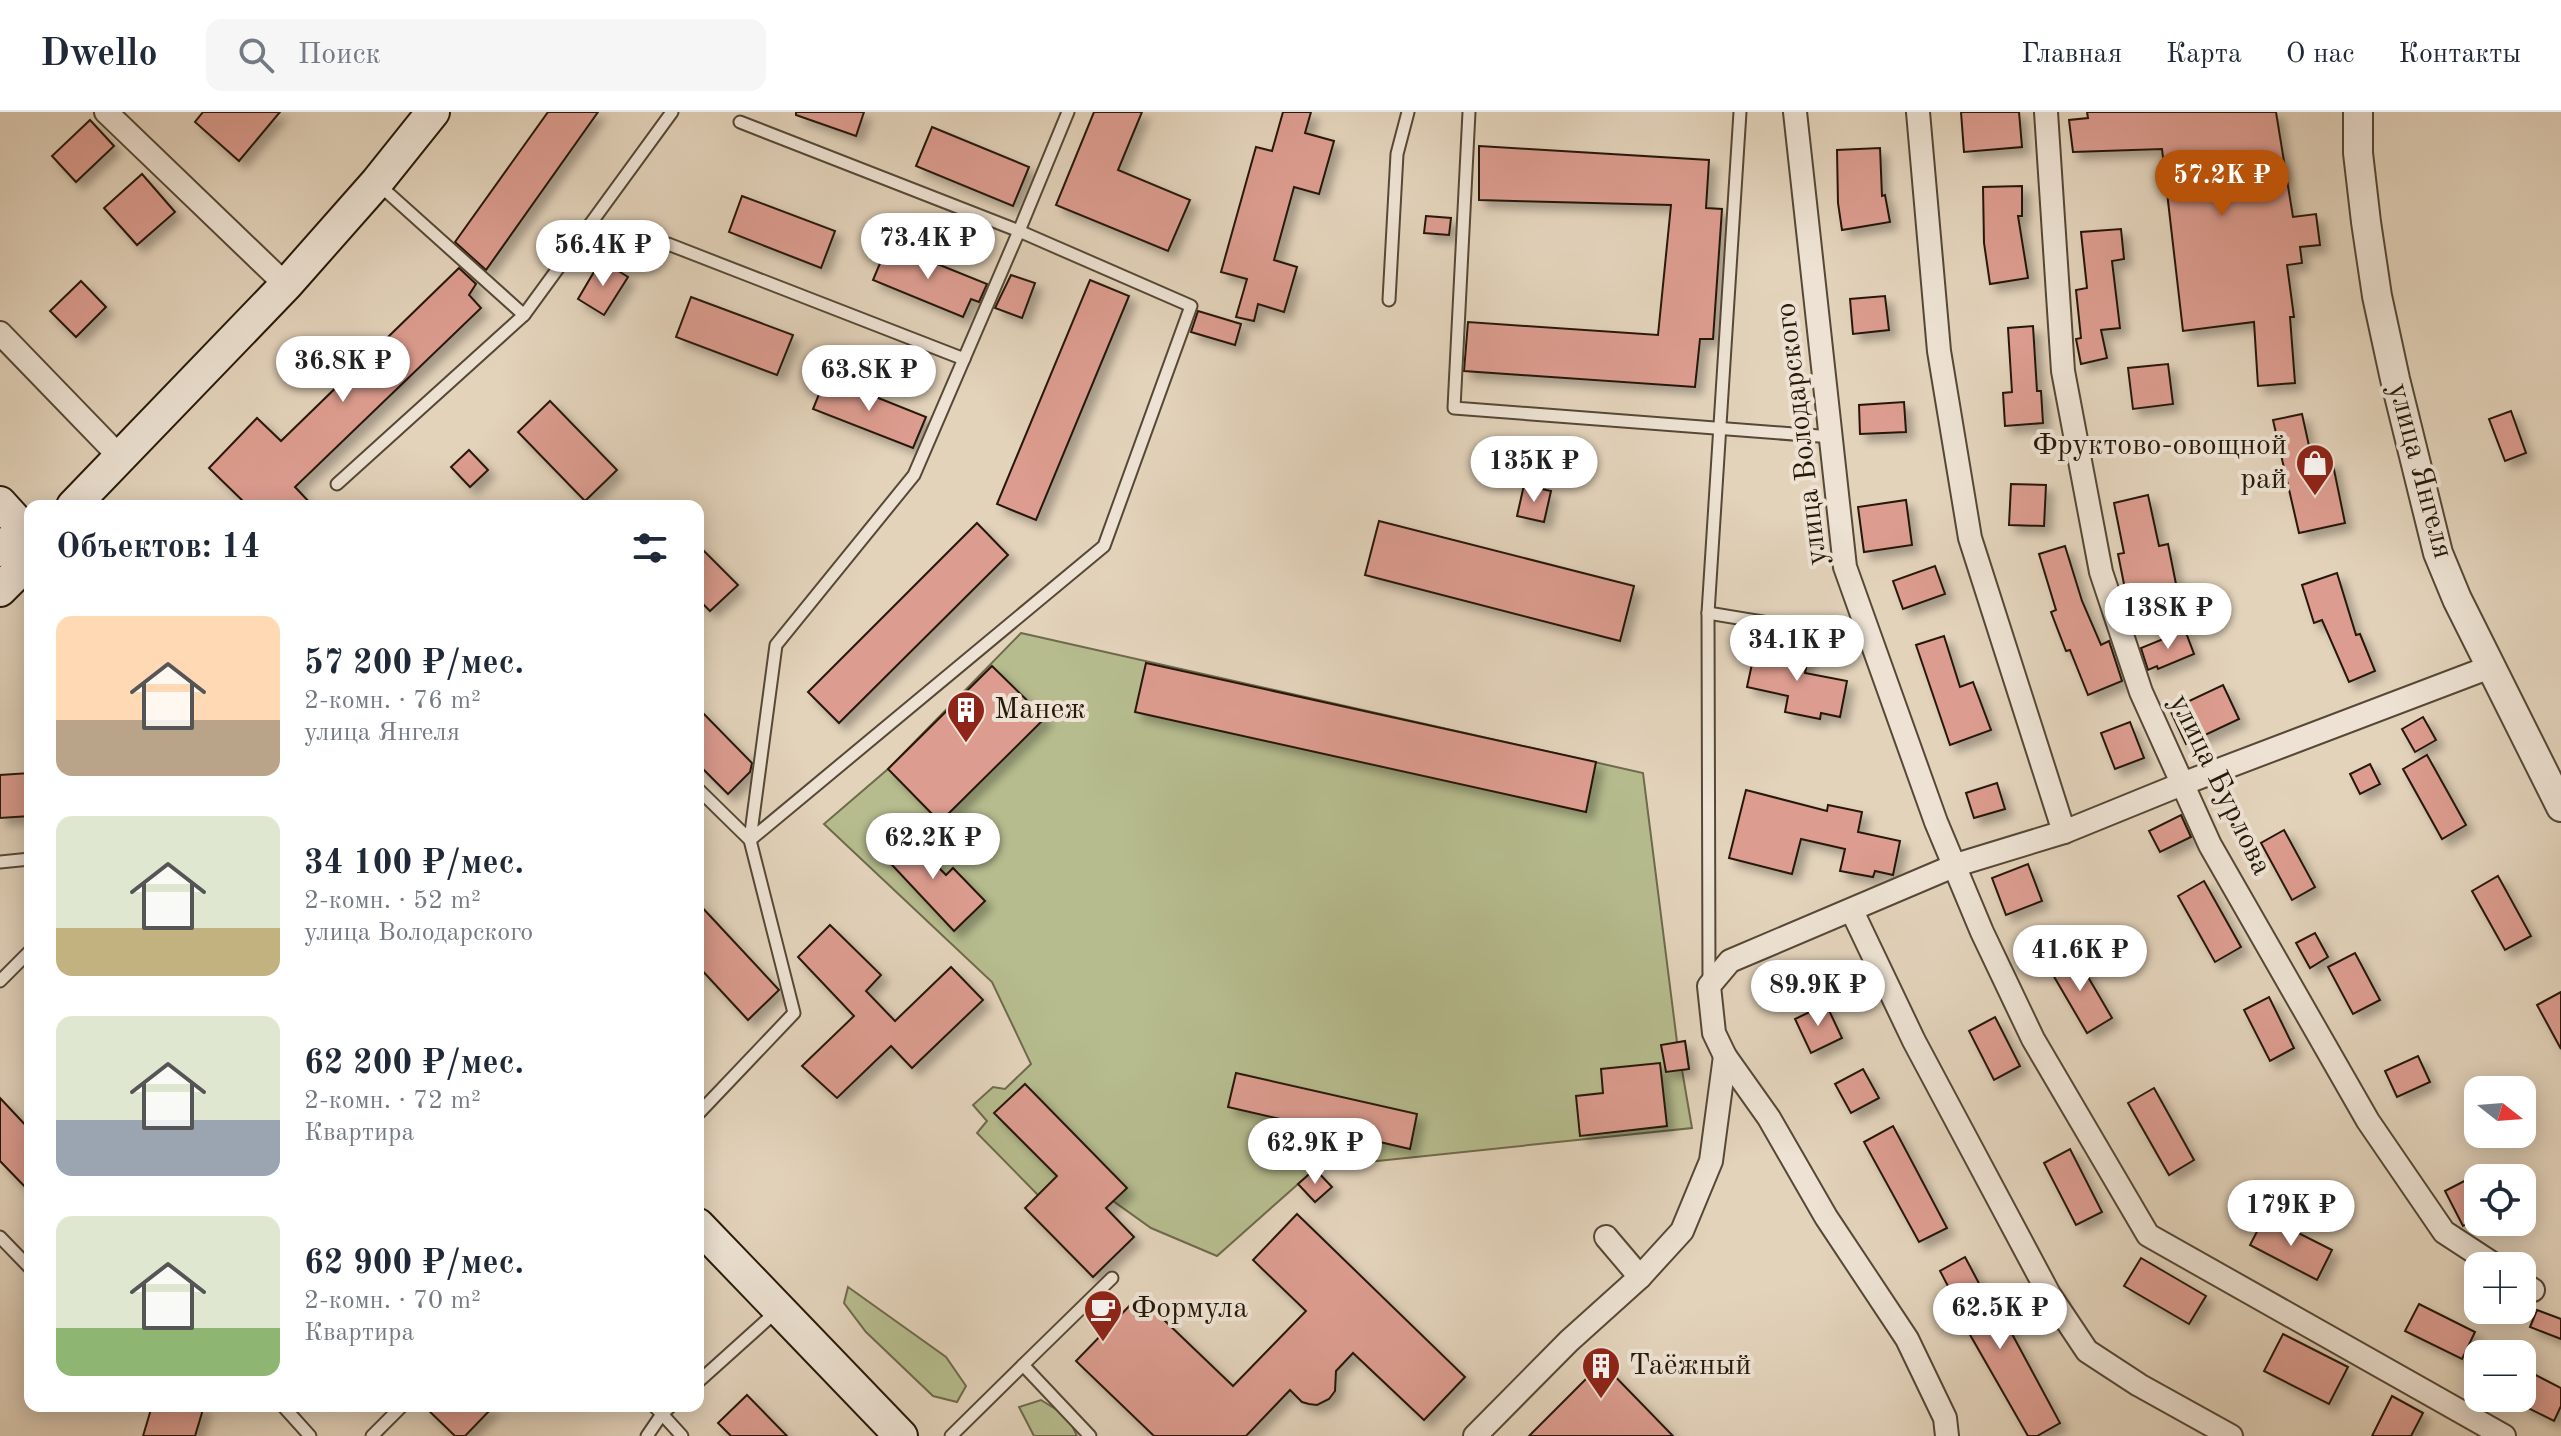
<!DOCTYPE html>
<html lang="ru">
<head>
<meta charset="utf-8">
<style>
  body { margin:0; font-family:"Old Standard TT",serif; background:#f6f6f7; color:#1f2937; height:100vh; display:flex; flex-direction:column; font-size:30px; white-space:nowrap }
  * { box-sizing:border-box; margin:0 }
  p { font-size:26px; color:#747a83 }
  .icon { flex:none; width:44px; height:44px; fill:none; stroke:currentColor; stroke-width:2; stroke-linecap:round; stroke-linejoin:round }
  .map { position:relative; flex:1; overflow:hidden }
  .details { position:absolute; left:24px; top:388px; width:680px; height:912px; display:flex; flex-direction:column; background:#fff; border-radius:16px; box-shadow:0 4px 20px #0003 }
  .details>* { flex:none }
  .needle { width:52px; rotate:107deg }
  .fabs { position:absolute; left:2464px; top:964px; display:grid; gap:16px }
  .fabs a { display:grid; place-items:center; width:72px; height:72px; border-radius:16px; background:#fff; box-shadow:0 4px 20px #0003; font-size:40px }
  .price { position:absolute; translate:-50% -68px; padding:0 18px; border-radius:28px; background:#fff; color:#222; font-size:26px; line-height:52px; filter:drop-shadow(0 2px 4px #0008) }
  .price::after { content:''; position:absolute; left:50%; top:48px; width:24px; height:18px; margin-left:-12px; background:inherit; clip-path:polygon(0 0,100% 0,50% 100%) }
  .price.on { background:#b45309; color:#fff }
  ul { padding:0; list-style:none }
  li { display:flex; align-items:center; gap:24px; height:200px; padding:0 32px }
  li span { display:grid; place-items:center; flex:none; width:224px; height:160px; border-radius:16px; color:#555 }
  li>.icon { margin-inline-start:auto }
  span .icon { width:96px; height:96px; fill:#fffc; stroke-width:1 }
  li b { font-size:34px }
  h2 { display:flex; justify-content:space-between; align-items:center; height:96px; padding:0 32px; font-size:34px }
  header { display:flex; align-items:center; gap:48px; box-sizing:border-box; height:112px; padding:0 40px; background:#fff; border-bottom:2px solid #e0e1e3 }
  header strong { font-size:38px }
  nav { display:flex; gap:44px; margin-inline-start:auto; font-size:28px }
  .search { width:560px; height:72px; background:#f6f6f7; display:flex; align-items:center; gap:20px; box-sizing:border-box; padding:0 28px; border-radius:16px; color:#747a83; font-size:30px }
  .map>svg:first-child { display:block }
</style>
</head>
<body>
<header>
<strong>Dwello</strong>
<div class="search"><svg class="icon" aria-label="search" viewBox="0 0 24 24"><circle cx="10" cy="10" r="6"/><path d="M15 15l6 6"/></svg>Поиск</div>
<nav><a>Главная</a><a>Карта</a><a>О нас</a><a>Контакты</a></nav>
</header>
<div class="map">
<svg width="2561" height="1324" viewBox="0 0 2561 1324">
  <defs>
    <filter id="shadow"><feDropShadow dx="7" dy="7" stdDeviation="4" flood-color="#0004"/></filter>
  </defs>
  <rect width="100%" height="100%" fill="#e3d3bb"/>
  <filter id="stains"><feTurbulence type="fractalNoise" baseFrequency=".0025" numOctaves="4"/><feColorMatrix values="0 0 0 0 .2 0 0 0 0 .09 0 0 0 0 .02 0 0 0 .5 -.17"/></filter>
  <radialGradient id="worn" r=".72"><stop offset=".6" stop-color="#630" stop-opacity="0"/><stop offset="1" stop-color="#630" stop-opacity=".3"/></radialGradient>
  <!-- green -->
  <g fill="#b6bc8e" stroke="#6e6a4c" stroke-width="2">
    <polygon points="1021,521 1643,661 1677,930 1685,930 1689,957 1682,958 1692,1016 1339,1053 1324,1046 1315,1057 1217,1144 1151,1116 1067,1056 1038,1083 977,1021 987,1009 973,993 993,975 1005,977 1031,952 992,870 824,712 888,657"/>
    <polygon points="848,1175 946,1245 966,1274 957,1290 933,1284 866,1220 844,1191"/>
    <polygon points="1041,1288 1068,1305 1077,1324 1034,1324 1019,1295"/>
  </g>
  <!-- building -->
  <g fill="#dc9c8f" stroke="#261909" stroke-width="2" filter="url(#shadow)">
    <polygon points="203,0 280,0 239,49 195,10"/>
    <polygon points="548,0 598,0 486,158 455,130"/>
    <polygon points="796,0 864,0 856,24 796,3"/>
    <polygon points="1094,0 1142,0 1118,58 1190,88 1168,139 1056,93"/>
    <polygon points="1283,0 1311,0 1305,21 1334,29 1319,82 1294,75 1274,148 1297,155 1284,200 1258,192 1254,209 1236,205 1247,167 1221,160 1256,35 1272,39"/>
    <polygon points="1961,0 2019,0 2022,35 1964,40"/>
    <polygon points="2087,0 2276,0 2293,105 2316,102 2320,133 2300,135 2302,151 2287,153 2294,205 2290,205 2295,271 2258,274 2254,210 2183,219 2162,37 2073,40 2069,8 2088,6"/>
    <polygon points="90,8 114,34 76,70 52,44"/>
    <polygon points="932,15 1029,55 1013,94 916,54"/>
    <polygon points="1479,34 1709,48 1706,96 1722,97 1713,227 1700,227 1695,275 1464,259 1468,210 1658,223 1671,93 1479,88"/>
    <polygon points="1880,36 1882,84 1885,83 1890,110 1842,118 1838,91 1837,38"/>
    <polygon points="142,62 175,100 137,133 104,96"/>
    <polygon points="2022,74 2022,104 2018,104 2028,166 1990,172 1984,131 1983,75"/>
    <polygon points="742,84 835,119 821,156 729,120"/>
    <polygon points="1426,104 1451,106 1449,123 1424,121"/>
    <polygon points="2121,117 2124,147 2112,149 2120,216 2101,218 2107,246 2081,252 2076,227 2081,226 2076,178 2087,176 2081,120"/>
    <polygon points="888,132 987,172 979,190 971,187 963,205 873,168"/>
    <polygon points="601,148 628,165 604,203 578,187"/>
    <polygon points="459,156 476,172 469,183 481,196 295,375 313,394 248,394 209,356 257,306 281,329"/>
    <polygon points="1011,163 1035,171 1022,206 995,196"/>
    <polygon points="1090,168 1129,184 1036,408 997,392"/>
    <polygon points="81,169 106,195 76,225 50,199"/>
    <polygon points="1885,184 1889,218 1853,222 1850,187"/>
    <polygon points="691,185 793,223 777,263 676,225"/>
    <polygon points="1198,199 1241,212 1235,233 1191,220"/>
    <polygon points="2033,214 2037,279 2041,279 2043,311 2005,314 2003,281 2012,280 2008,216"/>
    <polygon points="2168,252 2173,292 2133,297 2128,256"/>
    <polygon points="826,265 926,305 913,336 813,297"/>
    <polygon points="550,289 617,358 585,389 518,320"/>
    <polygon points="1904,290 1906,320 1860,322 1859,293"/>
    <polygon points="2511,299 2526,341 2505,349 2489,307"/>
    <polygon points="2302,302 2313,352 2332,348 2345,411 2299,421 2273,308"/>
    <polygon points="469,338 488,358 470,375 451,355"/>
    <polygon points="2011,372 2046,373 2044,414 2009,413"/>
    <polygon points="1524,373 1551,379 1544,410 1517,404"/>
    <polygon points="2148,383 2159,434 2168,432 2177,477 2127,487 2118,442 2124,441 2114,391"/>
    <polygon points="1906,388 1912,433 1864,440 1858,395"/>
    <polygon points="1379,409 1634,474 1620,529 1365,463"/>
    <polygon points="977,411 1008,443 839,611 808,580"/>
    <polygon points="698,433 738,473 710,499 698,487"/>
    <polygon points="2065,434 2082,489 2101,533 2109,529 2122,569 2088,583 2070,538 2066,539 2051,500 2056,498 2039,442"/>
    <polygon points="1935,454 1945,482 1903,497 1893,469"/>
    <polygon points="2337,461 2356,523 2360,522 2375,559 2349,570 2322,508 2314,511 2302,473"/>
    <polygon points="2185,518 2194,542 2158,557 2157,554 2148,558 2141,536"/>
    <polygon points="1944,524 1960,575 1973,570 1991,618 1950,633 1916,533"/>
    <polygon points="1774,534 1809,541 1805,561 1847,569 1840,605 1821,601 1820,607 1785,600 1788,584 1747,575 1755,538 1773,542"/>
    <polygon points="1146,551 1596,650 1586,700 1135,600"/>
    <polygon points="992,554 1045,606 940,710 888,657"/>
    <polygon points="2223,573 2239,607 2186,632 2170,598"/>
    <polygon points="698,596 752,651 750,660 728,682 698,652"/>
    <polygon points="2423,605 2436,628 2415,640 2402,617"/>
    <polygon points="2130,610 2144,646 2115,657 2101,621"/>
    <polygon points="2427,643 2466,713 2442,727 2403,657"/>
    <polygon points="2370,652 2380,672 2360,682 2350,662"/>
    <polygon points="30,661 30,704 0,706 0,663"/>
    <polygon points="1997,671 2005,697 1974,706 1966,681"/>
    <polygon points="1746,678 1827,699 1828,693 1862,700 1858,720 1900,729 1893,763 1875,759 1873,765 1840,759 1845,737 1801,727 1792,762 1729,746"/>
    <polygon points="2181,703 2191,725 2160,740 2149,719"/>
    <polygon points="901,717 946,763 953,756 985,789 954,819 879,739"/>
    <polygon points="2284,718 2315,775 2292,788 2261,731"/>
    <polygon points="2028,752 2042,789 2006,803 1992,766"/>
    <polygon points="2498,764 2531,824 2505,838 2472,779"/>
    <polygon points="2204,769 2241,835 2215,850 2178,784"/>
    <polygon points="698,791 779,878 748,908 698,854"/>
    <polygon points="830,813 881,863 866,879 895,909 951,855 983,888 912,956 891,934 837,986 802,954 854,904 798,845"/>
    <polygon points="2315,821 2328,845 2310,856 2296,831"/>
    <polygon points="2074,841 2112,906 2087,921 2049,856"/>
    <polygon points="2355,841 2380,888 2353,902 2328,855"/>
    <polygon points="2561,880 2561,937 2537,893"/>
    <polygon points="2269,885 2294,936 2270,949 2244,898"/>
    <polygon points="1826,892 1842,926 1811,941 1795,907"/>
    <polygon points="1995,905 2020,954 1994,968 1969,919"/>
    <polygon points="1685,929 1689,957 1666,960 1661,933"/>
    <polygon points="2418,944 2430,970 2397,985 2385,959"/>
    <polygon points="1660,951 1667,1014 1580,1024 1576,984 1603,981 1601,957"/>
    <polygon points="1863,957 1879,986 1851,1001 1835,972"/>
    <polygon points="1236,961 1417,1002 1410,1037 1228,995"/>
    <polygon points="1025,972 1127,1076 1106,1096 1134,1125 1093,1165 1025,1096 1057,1064 994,1001"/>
    <polygon points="2154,976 2194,1048 2169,1063 2128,991"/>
    <polygon points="0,986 30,1018 30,1080 0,1049"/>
    <polygon points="1893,1014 1947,1116 1919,1130 1864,1030"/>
    <polygon points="2070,1037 2102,1100 2076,1113 2044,1051"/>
    <polygon points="1315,1057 1332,1075 1315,1090 1298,1072"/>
    <polygon points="2478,1062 2478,1106 2463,1114 2445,1079"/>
    <polygon points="1297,1102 1465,1265 1424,1308 1353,1241 1336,1259 1335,1279 1329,1287 1317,1293 1309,1292 1302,1290 1290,1278 1246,1324 1154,1324 1076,1249 1139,1184 1233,1274 1306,1199 1253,1148"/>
    <polygon points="2265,1104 2332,1138 2317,1168 2250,1133"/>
    <polygon points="1965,1145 1993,1198 1998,1196 2060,1311 2037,1324 2028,1324 1965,1214 1968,1212 1940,1159"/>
    <polygon points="2141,1146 2206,1184 2189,1212 2124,1174"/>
    <polygon points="2419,1192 2475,1220 2462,1247 2405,1219"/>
    <polygon points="2537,1198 2561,1207 2561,1227 2530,1215"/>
    <polygon points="2283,1222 2348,1255 2329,1292 2264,1259"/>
    <polygon points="1602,1251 1673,1324 1529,1324"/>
    <polygon points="2522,1256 2561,1276 2561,1294 2554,1309 2522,1293"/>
    <polygon points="747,1283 787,1324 731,1324 718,1311"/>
    <polygon points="2392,1284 2423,1301 2411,1324 2372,1324"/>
    <polygon points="152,1294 204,1294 195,1324 143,1324"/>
    <polygon points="424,1294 494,1294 465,1324 455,1324"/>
  </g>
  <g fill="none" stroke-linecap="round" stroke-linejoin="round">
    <!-- service casing -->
    <g stroke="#554836" stroke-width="15">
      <g id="service">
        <polyline points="1469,0 1454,296 1832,325"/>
        <polyline points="740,10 1019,119 1068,0"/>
        <polygon points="1019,119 1191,194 1104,434 750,728 776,533 914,363"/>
        <polyline points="668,132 964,247"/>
        <polyline points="1389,188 1397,42 1408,0"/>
        <polyline points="524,203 672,0"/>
        <polyline points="337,372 524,203 377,71"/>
        <polyline points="1708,501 1871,528"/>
        <polyline points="698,677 750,728 794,901 698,1002"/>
        <polyline points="0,750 30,747"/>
        <polyline points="0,869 30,839"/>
        <polyline points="1709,869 1708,501 1740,0"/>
        <polyline points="0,1125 30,1156"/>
        <polyline points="1023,1253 1112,1166"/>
        <polyline points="698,1270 778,1198"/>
        <polyline points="283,1294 310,1324"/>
        <polyline points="654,1294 662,1302 671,1294"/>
        <polyline points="372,1324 402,1294"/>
        <polyline points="647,1324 662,1302 682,1324"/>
        <polyline points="951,1324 1023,1253 1090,1324"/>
      </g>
    </g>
    <!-- minor casing -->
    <g stroke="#554836" stroke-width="26">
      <g id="minor">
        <polyline points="106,0 286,173"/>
        <polyline points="1795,0 1845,455 1936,710 1982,820 2033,927 2148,1123 2504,1324"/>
        <polyline points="1918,0 1939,239 1970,426 2064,720"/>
        <polyline points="2046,0 2063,259 2101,460 2141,580 2210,733 2368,1009 2444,1120 2496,1154"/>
        <polyline points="0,221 119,344"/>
        <polyline points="1852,799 1914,929 2049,1182 2087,1239 2139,1273 2231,1324"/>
        <polyline points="1606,1125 1640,1165"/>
        <polyline points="2522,1171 2533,1178"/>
        <polyline points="1475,1324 1569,1229 1640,1165 1682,1119 1711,1049 1725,944"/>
        <polyline points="1947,1324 1945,1306 1907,1227 1826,1105 1769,1006 1725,944 1714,921 1709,874 1730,849 1956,753 2064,720 2182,672 2490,555"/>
      </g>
    </g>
    <!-- tertiary casing -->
    <g stroke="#554836" stroke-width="32">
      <polyline id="tertiary" points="2358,0 2358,41 2366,110 2377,184 2395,267 2438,441 2457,487 2561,695"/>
    </g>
    <!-- secondary casing -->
    <g stroke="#261909" stroke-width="36">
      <g id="secondary">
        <polyline points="0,391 30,424"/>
        <polyline points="73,394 286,173 377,70 433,0"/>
        <polyline points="0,438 30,412"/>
        <polyline points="0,478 30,448"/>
        <polyline points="698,1113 901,1324"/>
      </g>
    </g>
    <!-- service -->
    <use href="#service" stroke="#ede2d3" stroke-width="11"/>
    <!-- minor -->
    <use href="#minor" stroke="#ede2d3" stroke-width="22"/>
    <!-- tertiary -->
    <use href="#tertiary" stroke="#ede2d3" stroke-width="28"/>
    <!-- secondary -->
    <use href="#secondary" stroke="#ede2d3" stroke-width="32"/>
  </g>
  <!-- icons -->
  <defs>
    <g id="shop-pin" transform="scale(2)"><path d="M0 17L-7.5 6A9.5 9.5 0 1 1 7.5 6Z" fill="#8f2418" stroke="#ede2d3"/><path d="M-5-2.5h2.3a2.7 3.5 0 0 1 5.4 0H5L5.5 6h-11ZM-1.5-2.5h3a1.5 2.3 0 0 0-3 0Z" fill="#fff"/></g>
    <g id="building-pin" transform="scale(2)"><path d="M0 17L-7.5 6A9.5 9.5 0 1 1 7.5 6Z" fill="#8f2418" stroke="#ede2d3"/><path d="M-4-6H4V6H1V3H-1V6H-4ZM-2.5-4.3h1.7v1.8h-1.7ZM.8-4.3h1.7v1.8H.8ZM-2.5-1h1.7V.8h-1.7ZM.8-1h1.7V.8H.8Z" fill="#fff"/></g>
    <g id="cafe-pin" transform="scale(2)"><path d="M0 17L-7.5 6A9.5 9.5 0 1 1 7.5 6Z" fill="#8f2418" stroke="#ede2d3"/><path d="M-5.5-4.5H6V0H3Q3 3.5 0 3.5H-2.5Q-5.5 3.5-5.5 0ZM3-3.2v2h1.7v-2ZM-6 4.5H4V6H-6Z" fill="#fff"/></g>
  </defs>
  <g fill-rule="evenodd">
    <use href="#shop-pin" x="2315" y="351"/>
    <use href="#building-pin" x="966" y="598"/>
    <use href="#cafe-pin" x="1103" y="1197"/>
    <use href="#building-pin" x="1601" y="1254"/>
  </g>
  <g text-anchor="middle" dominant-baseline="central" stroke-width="8" stroke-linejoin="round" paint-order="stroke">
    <!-- street labels -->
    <g font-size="30" fill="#261909" stroke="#ede2d3">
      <text transform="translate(1802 322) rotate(-97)">улица Володарского</text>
      <text transform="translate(2420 359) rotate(75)">улица Янгеля</text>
      <text transform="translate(2220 673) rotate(64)">улица Бурлова</text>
    </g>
    <!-- poi labels -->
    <g font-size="30" fill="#261909" stroke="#ede2d3" text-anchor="start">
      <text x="2287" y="334" text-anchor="end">Фруктово-овощной<tspan x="2287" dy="34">рай</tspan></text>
      <text x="994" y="598">Манеж</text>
      <text x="1131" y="1197">Формула</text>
      <text x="1629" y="1254">Таёжный</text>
    </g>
  </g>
  <rect width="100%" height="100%" filter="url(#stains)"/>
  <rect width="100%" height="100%" fill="url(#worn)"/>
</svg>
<div class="fabs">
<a><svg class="needle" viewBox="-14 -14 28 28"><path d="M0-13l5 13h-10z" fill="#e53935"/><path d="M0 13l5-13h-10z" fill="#747a83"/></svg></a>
<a><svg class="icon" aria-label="locate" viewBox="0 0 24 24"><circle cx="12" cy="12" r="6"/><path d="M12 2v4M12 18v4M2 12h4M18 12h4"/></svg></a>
<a>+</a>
<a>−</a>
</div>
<b class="price on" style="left:2222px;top:106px">57.2K ₽</b>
<b class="price" style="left:928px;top:169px">73.4K ₽</b>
<b class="price" style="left:603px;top:176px">56.4K ₽</b>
<b class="price" style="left:343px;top:292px">36.8K ₽</b>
<b class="price" style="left:869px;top:301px">63.8K ₽</b>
<b class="price" style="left:1534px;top:392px">135K ₽</b>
<b class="price" style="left:2168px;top:539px">138K ₽</b>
<b class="price" style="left:1797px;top:571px">34.1K ₽</b>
<b class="price" style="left:933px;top:769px">62.2K ₽</b>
<b class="price" style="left:2080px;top:881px">41.6K ₽</b>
<b class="price" style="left:1818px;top:916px">89.9K ₽</b>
<b class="price" style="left:1315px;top:1074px">62.9K ₽</b>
<b class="price" style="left:2291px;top:1136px">179K ₽</b>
<b class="price" style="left:2000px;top:1239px">62.5K ₽</b>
<section class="details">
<h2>Объектов: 14<svg class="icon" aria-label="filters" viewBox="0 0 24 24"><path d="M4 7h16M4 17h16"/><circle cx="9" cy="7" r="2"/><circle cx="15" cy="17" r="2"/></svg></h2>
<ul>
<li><span style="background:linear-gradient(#ffd9b3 65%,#b9a48a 0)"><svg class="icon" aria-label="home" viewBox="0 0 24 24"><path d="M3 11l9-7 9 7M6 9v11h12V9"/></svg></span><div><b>57 200 ₽/мес.</b><p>2-комн. · 76 m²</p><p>улица Янгеля</p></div></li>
<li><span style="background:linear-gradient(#dfe7d0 70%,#c2b280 0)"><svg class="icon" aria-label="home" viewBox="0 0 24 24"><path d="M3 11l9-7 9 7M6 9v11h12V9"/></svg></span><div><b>34 100 ₽/мес.</b><p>2-комн. · 52 m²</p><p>улица Володарского</p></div></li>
<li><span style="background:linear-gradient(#dfe7d0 65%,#9aa5b1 0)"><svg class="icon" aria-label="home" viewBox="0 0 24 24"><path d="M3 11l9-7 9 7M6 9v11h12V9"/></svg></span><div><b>62 200 ₽/мес.</b><p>2-комн. · 72 m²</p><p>Квартира</p></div></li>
<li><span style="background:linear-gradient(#dfe7d0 70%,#8fb573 0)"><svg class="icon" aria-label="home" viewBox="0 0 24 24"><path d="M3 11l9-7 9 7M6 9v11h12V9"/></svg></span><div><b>62 900 ₽/мес.</b><p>2-комн. · 70 m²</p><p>Квартира</p></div></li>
</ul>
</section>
</div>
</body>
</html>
